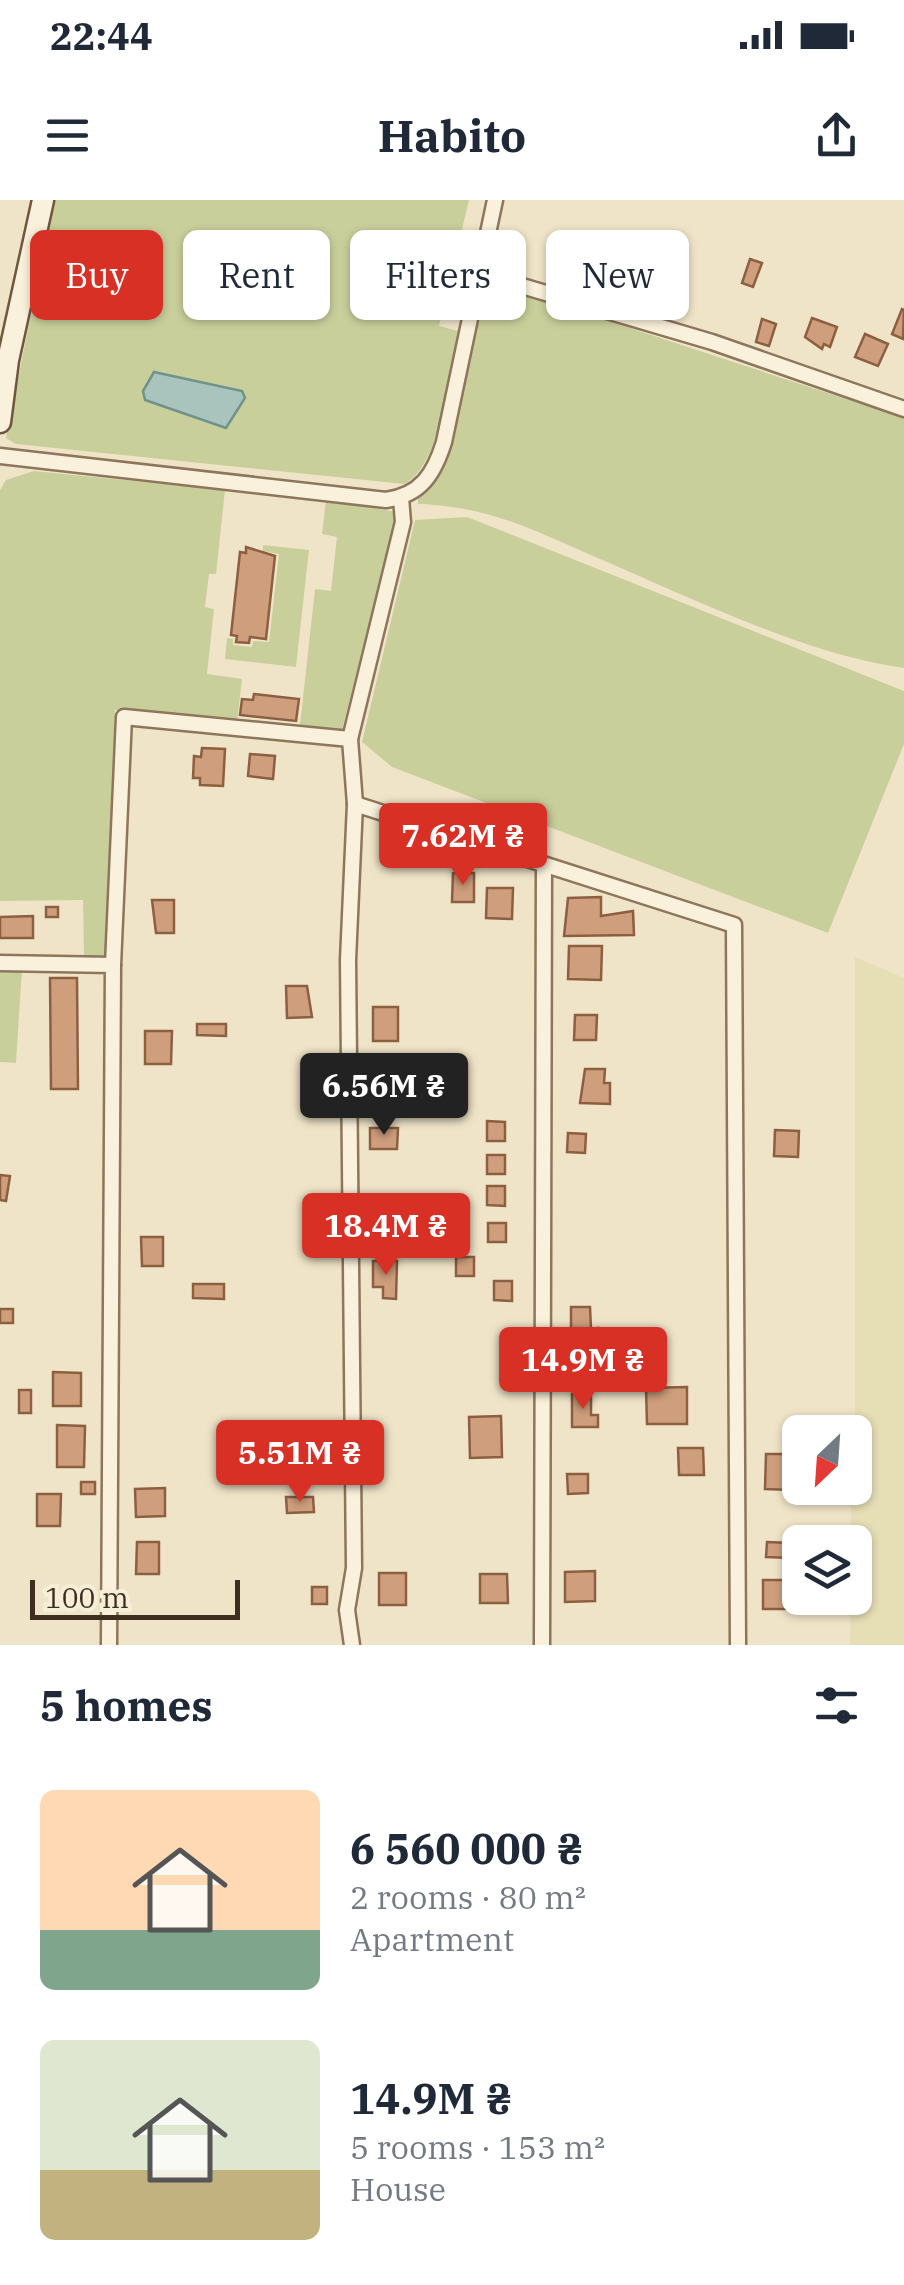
<!DOCTYPE html>
<html lang="en">
<head>
<meta charset="utf-8">
<style>
  body { margin:0; font-family:"IBM Plex Serif",serif; background:#f2f2f3; color:#1f2937; height:100vh; display:flex; flex-direction:column; font-size:38px; white-space:nowrap }
  * { box-sizing:border-box; margin:0 }
  p { font-size:32px; color:#747a83 }
  .icon { flex:none; width:55px; height:55px; fill:none; stroke:currentColor; stroke-width:2; stroke-linecap:round; stroke-linejoin:round }
  .map { position:relative; height:1445px; overflow:hidden }
  .drawer { display:flex; flex-direction:column; background:#fff; flex:1 }
  .drawer>* { flex:none }
  .top-card { position:absolute; left:30px; top:30px; width:845px; height:90px; display:flex; gap:20px }
  .needle { width:65px; rotate:205deg }
  .controls { position:absolute; left:782px; top:1215px; display:grid; gap:20px }
  .controls a { display:grid; place-items:center; width:90px; height:90px; border-radius:15px; background:#fff; box-shadow:0 2px 8px #0004; font-size:50px }
  .scale { position:absolute; left:30px; bottom:25px; width:210px; box-sizing:border-box; padding-left:10px; border:5px solid #3d2e20; border-top:0; font-size:28px; line-height:35px; white-space:nowrap; color:#3d2e20; -webkit-text-stroke:8px #f7eed8; paint-order:stroke }
  .price { position:absolute; translate:-50% -85px; padding:0 22px; border-radius:10px; background:#d93025; color:#fff; font-size:32px; line-height:65px; filter:drop-shadow(0 2px 5px #0008) }
  .price::after { content:''; position:absolute; left:50%; top:60px; width:30px; height:22px; margin-left:-15px; background:inherit; clip-path:polygon(0 0,100% 0,50% 100%) }
  .price.current { background:#222; color:#fff }
  ul { padding:0; list-style:none }
  li { display:flex; align-items:center; gap:30px; height:250px; padding:0 40px }
  li span { display:grid; place-items:center; flex:none; width:280px; height:200px; border-radius:15px; color:#555 }
  li>.icon { margin-inline-start:auto }
  span .icon { width:120px; height:120px; fill:#fffc; stroke-width:1 }
  li b { font-size:42px }
  h2 { display:flex; justify-content:space-between; align-items:center; height:120px; padding:0 40px; font-size:42px }
  .pill { padding:0 35px; border-radius:15px; background:#fff; box-shadow:0 2px 8px #0004; font-size:35px; line-height:90px }
  .pill.current { background:#d93025; color:#fff }
  .status { display:flex; justify-content:space-between; align-items:center; height:70px; padding:0 50px; background:#fff; direction:ltr }
  .status svg { height:28px; fill:currentColor }
  header { display:flex; justify-content:space-between; align-items:center; height:130px; padding:0 40px; background:#fff; font-size:45px; font-weight:700 }
  .map>svg:first-child { display:block }
</style>
</head>
<body>
<div class="status"><b>22:44</b><svg viewBox="0 0 49 12"><path d="M0 12V9h3v3zM5 12V6h3v6zM10 12V3h3v9zM15 12V0h3v12zM26 1h20v11H26zM47 4h2v5h-2z"/></svg></div>
<header><svg class="icon" aria-label="menu" viewBox="0 0 24 24"><path d="M4 6h16M4 12h16M4 18h16"/></svg>Habito<svg class="icon" aria-label="share" viewBox="0 0 24 24"><path d="M12 15V3M7 8l5-5 5 5M5 13v7h14v-7"/></svg></header>
<div class="map">
<svg width="904" height="1445" viewBox="0 0 904 1445">
  <rect width="100%" height="100%" fill="#f0e4c8"/>
  <!-- farmland -->
  <polygon fill="#e6deb5" points="855,757 904,778 904,1445 850,1445 851,1398 855,1398 855,1342 851,1342 851,1288 855,1288"/>
  <!-- green -->
  <g fill="#c9cf9b">
    <path d="M 54,0 L 469,0 L 439,126 L 459,131 C 450,171 441,267 404,284 L 16,244 L 6,238 Z"/>
    <path d="M 505,87 L 904,218 L 904,468 C 804,454 687,396 593,356 C 529,328 490,307 418,304 L 418,297 L 443,267 L 484,97 Z"/>
    <polygon points="34,271 225,290 216,374 209,374 205,407 214,409 207,474 242,479 237,522 115,510 107,757 84,757 83,700 0,701 0,290 6,280"/>
    <polygon points="326,300 397,312 342,530 300,525 315,389 331,391 337,337 322,334"/>
    <polygon points="467,317 904,491 904,544 828,733 392,567 362,542 415,320"/>
    <polygon points="263,345 309,350 296,467 225,459 227,438 233,439 233,445 252,447 253,441 269,442 279,354 263,351"/>
    <polygon points="0,768 22,769 16,863 0,862"/>
  </g>
  <!-- water -->
  <polygon fill="#a9c4bc" stroke="#6f938a" stroke-width="2.5" points="154,172 242,191 245,198 226,228 145,200 143,191"/>
  <!-- building -->
  <g fill="#cf9f7d" stroke="#8d5f41" stroke-width="2.5">
    <polygon points="647,40 666,45 662,58 667,59 659,86 638,83 631,77 634,58 639,51 644,52"/>
    <polygon points="750,59 762,63 753,87 742,83"/>
    <polygon points="902,109 904,110 903,139 892,134"/>
    <polygon points="812,118 837,127 830,147 824,144 822,149 805,137"/>
    <polygon points="762,119 776,124 769,146 756,142"/>
    <polygon points="865,134 888,144 878,166 855,157"/>
    <polygon points="246,347 275,356 266,439 250,437 249,443 236,442 237,436 231,435 240,352 246,353"/>
    <polygon points="254,494 299,499 296,521 240,515 242,499 253,500"/>
    <polygon points="202,548 225,549 223,586 200,585 200,578 193,578 194,556 201,557"/>
    <polygon points="250,554 275,556 273,579 248,576"/>
    <polygon points="453,673 474,673 474,702 452,702"/>
    <polygon points="487,688 513,688 512,719 486,718"/>
    <polygon points="601,697 601,716 633,711 634,735 564,736 568,698"/>
    <polygon points="152,700 174,700 174,733 156,733"/>
    <rect x="46" y="707" width="12" height="10"/>
    <polygon points="33,716 33,738 0,738 0,717"/>
    <polygon points="569,746 602,746 601,780 568,779"/>
    <polygon points="50,778 77,778 78,889 51,889"/>
    <polygon points="286,786 307,786 312,817 287,818"/>
    <rect x="373" y="807" width="25" height="34"/>
    <polygon points="575,815 597,815 596,840 574,840"/>
    <polygon points="197,824 226,824 226,836 197,835"/>
    <polygon points="145,831 172,831 171,864 145,864"/>
    <polygon points="585,869 605,869 604,883 610,883 610,904 580,903"/>
    <polygon points="487,921 505,922 505,941 487,941"/>
    <polygon points="370,928 398,928 397,949 370,949"/>
    <polygon points="775,930 799,931 798,957 774,956"/>
    <polygon points="568,933 586,934 585,953 567,952"/>
    <rect x="487" y="955" width="18" height="19"/>
    <polygon points="0,975 10,976 6,1001 0,1000"/>
    <polygon points="487,986 505,986 505,1006 487,1005"/>
    <rect x="488" y="1023" width="18" height="19"/>
    <polygon points="141,1037 163,1037 163,1066 142,1066"/>
    <rect x="456" y="1057" width="18" height="19"/>
    <polygon points="373,1061 397,1061 396,1099 383,1098 383,1087 373,1087"/>
    <polygon points="494,1081 512,1081 512,1101 494,1100"/>
    <polygon points="193,1084 224,1084 224,1099 193,1098"/>
    <polygon points="571,1107 590,1107 591,1129 598,1128 598,1140 571,1141"/>
    <rect x="0" y="1109" width="13" height="14"/>
    <polygon points="572,1150 591,1150 591,1171 599,1171 599,1183 572,1183"/>
    <polygon points="53,1172 81,1173 81,1206 53,1206"/>
    <polygon points="687,1187 687,1224 647,1224 646,1188"/>
    <rect x="19" y="1190" width="12" height="23"/>
    <polygon points="572,1194 591,1194 591,1215 598,1215 598,1227 572,1227"/>
    <polygon points="501,1216 502,1257 470,1258 469,1217"/>
    <polygon points="57,1225 85,1226 84,1267 57,1267"/>
    <polygon points="240,1235 270,1235 271,1248 240,1248"/>
    <polygon points="678,1248 703,1248 704,1275 679,1275"/>
    <polygon points="282,1253 325,1253 326,1276 282,1276"/>
    <polygon points="766,1254 786,1254 791,1290 765,1289"/>
    <polygon points="567,1274 588,1274 588,1293 568,1294"/>
    <rect x="81" y="1282" width="14" height="12"/>
    <polygon points="165,1288 165,1316 136,1317 135,1289"/>
    <polygon points="37,1294 61,1294 60,1326 37,1326"/>
    <polygon points="286,1297 313,1297 314,1312 287,1313"/>
    <polygon points="137,1342 159,1342 159,1374 136,1374"/>
    <polygon points="767,1342 790,1343 790,1358 766,1357"/>
    <polygon points="595,1371 595,1401 565,1402 565,1372"/>
    <rect x="379" y="1373" width="27" height="32"/>
    <polygon points="480,1374 507,1374 508,1403 480,1403"/>
    <rect x="763" y="1380" width="25" height="29"/>
    <rect x="312" y="1387" width="15" height="17"/>
  </g>
  <g fill="none" stroke-linecap="round" stroke-linejoin="round">
    <!-- street casing -->
    <g stroke="#8d765c" stroke-width="19">
      <g id="street">
        <polyline points="478,73 712,142 904,209"/>
        <path d="M 0,256 L 386,300 C 421,295 434,274 444,242 L 495,0"/>
        <polyline points="350,539 403,322 401,298"/>
        <polyline points="0,763 113,765 109,1445"/>
        <polyline points="113,765 124,517 350,539 355,604 734,725 738,1445"/>
        <polyline points="352,1445 347,1410 354,1368 348,760 355,604"/>
        <polyline points="542,1445 544,665"/>
      </g>
    </g>
    <!-- secondary casing -->
    <g stroke="#6f573f" stroke-width="25">
      <polyline id="secondary" points="0,222 8,160 43,0"/>
    </g>
    <!-- street -->
    <use href="#street" stroke="#faf1dc" stroke-width="14"/>
    <!-- secondary -->
    <use href="#secondary" stroke="#faf1dc" stroke-width="20"/>
  </g>
</svg>
<div class="controls">
<a><svg class="needle" viewBox="-14 -14 28 28"><path d="M0-13l5 13h-10z" fill="#e53935"/><path d="M0 13l5-13h-10z" fill="#747a83"/></svg></a>
<a><svg class="icon" aria-label="layers" viewBox="0 0 24 24"><path d="M12 4l9 5-9 5-9-5zM3 14l9 5 9-5"/></svg></a>
</div>
<div class="scale">100 m</div>
<b class="price" style="left:463px;top:688px">7.62M ₴</b>
<b class="price current" style="left:384px;top:938px">6.56M ₴</b>
<b class="price" style="left:386px;top:1078px">18.4M ₴</b>
<b class="price" style="left:583px;top:1212px">14.9M ₴</b>
<b class="price" style="left:300px;top:1305px">5.51M ₴</b>
<div class="top-card">
<a class="pill current">Buy</a>
<a class="pill">Rent</a>
<a class="pill">Filters</a>
<a class="pill">New</a>
</div>
</div>
<section class="drawer">
<h2>5 homes<svg class="icon" aria-label="filters" viewBox="0 0 24 24"><path d="M4 7h16M4 17h16"/><circle cx="9" cy="7" r="2"/><circle cx="15" cy="17" r="2"/></svg></h2>
<ul>
<li><span style="background:linear-gradient(#ffd9b3 70%,#7fa58c 0)"><svg class="icon" aria-label="home" viewBox="0 0 24 24"><path d="M3 11l9-7 9 7M6 9v11h12V9"/></svg></span><div><b>6 560 000 ₴</b><p>2 rooms · 80 m²</p><p>Apartment</p></div></li>
<li><span style="background:linear-gradient(#dfe7d0 65%,#c2b280 0)"><svg class="icon" aria-label="home" viewBox="0 0 24 24"><path d="M3 11l9-7 9 7M6 9v11h12V9"/></svg></span><div><b>14.9M ₴</b><p>5 rooms · 153 m²</p><p>House</p></div></li>
</ul>
</section>
</body>
</html>
